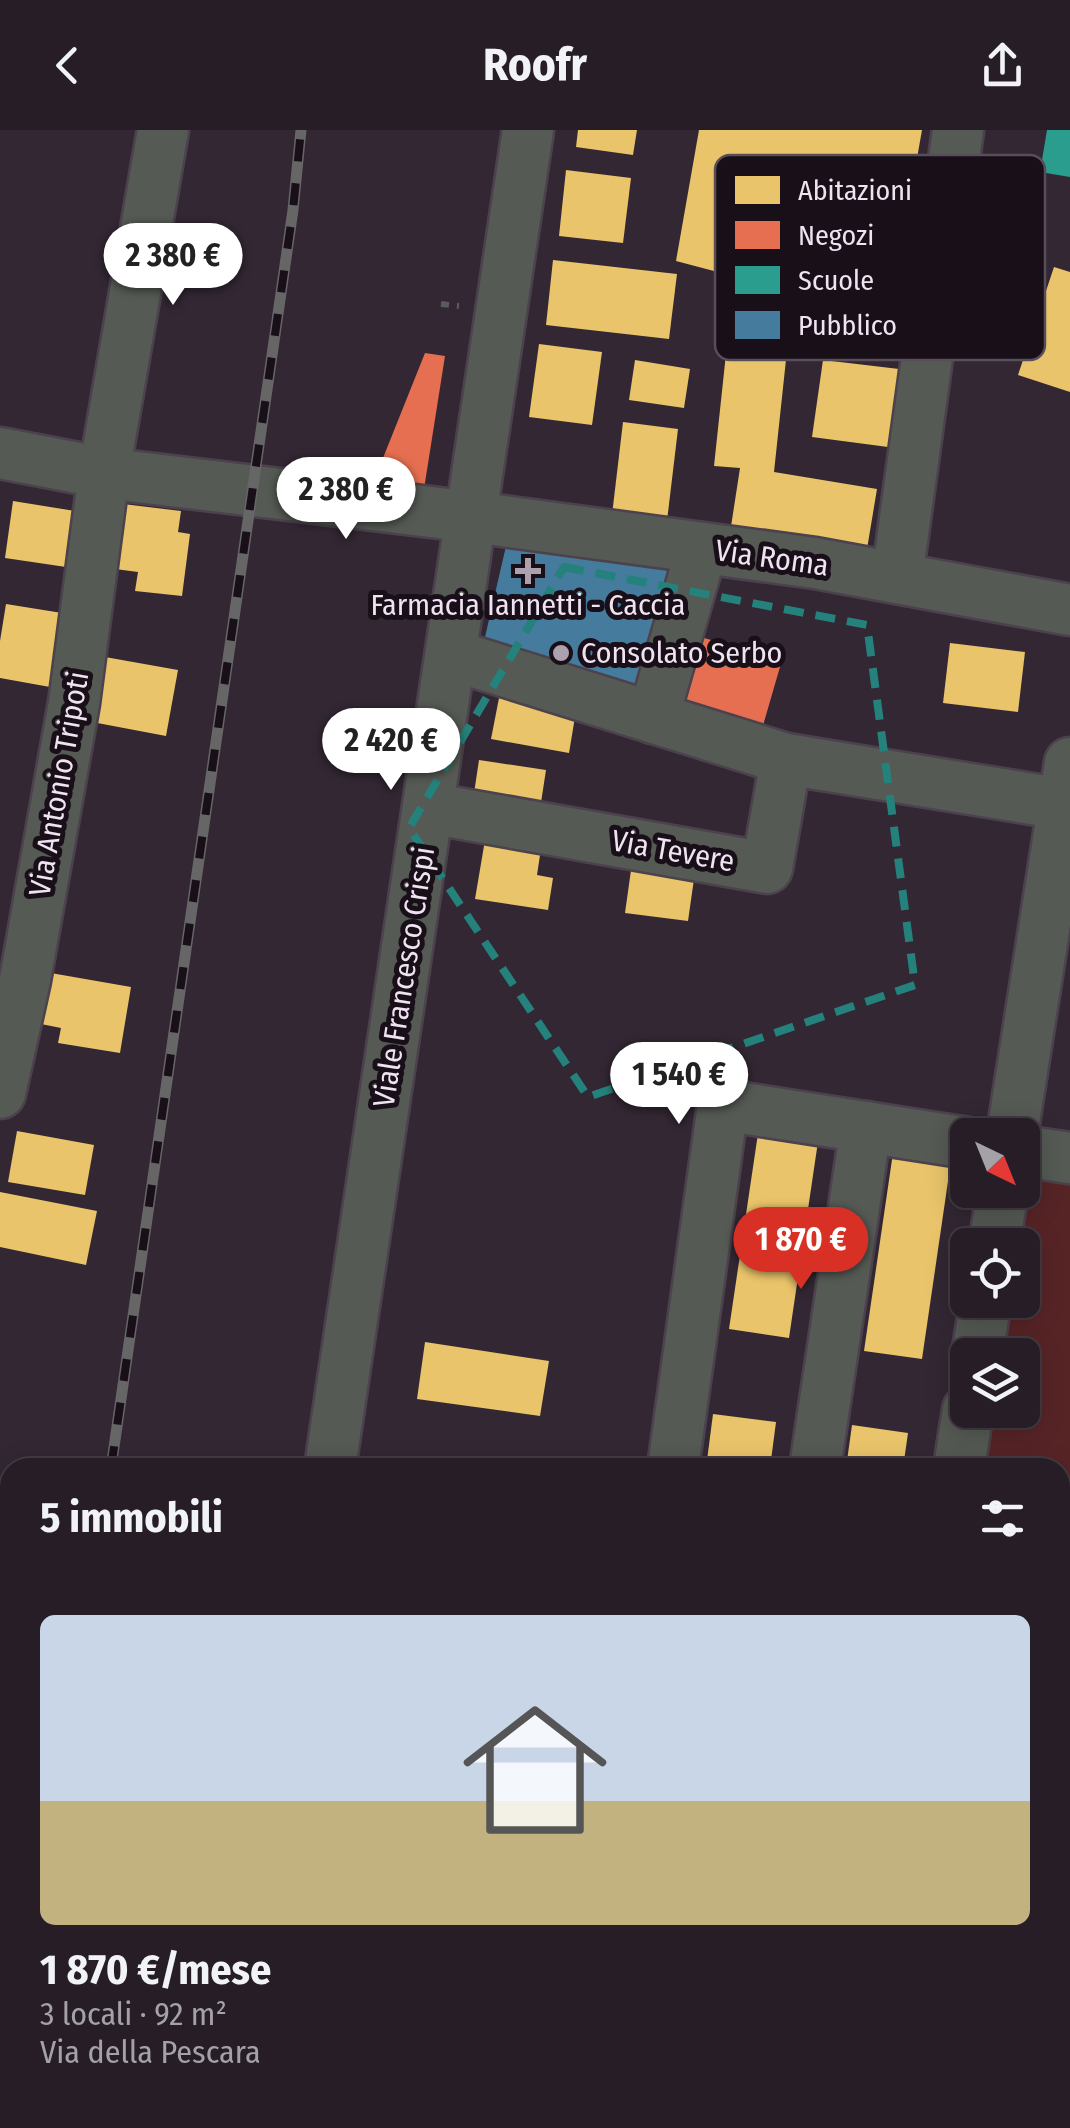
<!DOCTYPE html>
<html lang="it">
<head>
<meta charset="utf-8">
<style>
  body { margin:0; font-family:"Fira Sans Condensed",sans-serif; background:#322a32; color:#f1f3f6; height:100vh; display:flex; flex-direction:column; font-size:38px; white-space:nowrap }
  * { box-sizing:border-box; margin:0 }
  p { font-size:32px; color:#a4a2a7 }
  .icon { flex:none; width:55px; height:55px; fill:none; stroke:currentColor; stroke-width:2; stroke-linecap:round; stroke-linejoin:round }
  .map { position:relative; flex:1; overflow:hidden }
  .drawer { position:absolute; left:0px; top:1328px; width:1070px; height:672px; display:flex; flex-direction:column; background:#261d26; border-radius:30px 30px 0 0; box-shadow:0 5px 25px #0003,0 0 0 2px #423b43 }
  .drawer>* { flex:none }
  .needle { width:65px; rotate:137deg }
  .tools { position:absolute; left:950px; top:988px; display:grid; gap:20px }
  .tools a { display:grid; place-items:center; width:90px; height:90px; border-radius:15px; background:#261d26; box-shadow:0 5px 25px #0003,0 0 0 2px #423b43; font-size:50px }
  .price { position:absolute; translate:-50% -85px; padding:0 22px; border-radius:35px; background:#fff; color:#222; font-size:32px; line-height:65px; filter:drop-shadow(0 2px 5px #0008) }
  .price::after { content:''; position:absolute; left:50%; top:60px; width:30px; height:22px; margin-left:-15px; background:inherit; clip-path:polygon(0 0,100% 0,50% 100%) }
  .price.current { background:#d93025; color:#fff }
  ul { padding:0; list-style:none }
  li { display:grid; align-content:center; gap:20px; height:530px; padding:0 40px }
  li+li { border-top:2px solid #423b43 }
  li span { display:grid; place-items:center; height:310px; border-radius:15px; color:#555 }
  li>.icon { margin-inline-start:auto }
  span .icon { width:180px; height:180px; fill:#fffc; stroke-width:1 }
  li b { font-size:42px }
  h2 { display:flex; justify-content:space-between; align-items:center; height:120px; padding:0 40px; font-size:42px }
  header { display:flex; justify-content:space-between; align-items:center; height:130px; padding:0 40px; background:#261d26; font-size:45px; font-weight:700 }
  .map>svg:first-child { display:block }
</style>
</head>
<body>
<header><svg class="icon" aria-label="back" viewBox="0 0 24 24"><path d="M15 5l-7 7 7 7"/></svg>Roofr<svg class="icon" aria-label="share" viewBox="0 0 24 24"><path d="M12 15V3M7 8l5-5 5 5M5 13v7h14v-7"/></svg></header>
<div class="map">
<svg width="1070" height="1998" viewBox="0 0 1070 1998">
  <rect width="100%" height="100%" fill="#322733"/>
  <!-- green -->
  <polygon fill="#572426" points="1023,1042 1070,1049 1070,1408 1060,1419 1060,1338 975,1338 984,1280 1022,1280 1022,1225 993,1225 1001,1170 1022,1170 1022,1115 1010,1115"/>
  <!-- homes -->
  <g fill="#e9c46a">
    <polygon points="578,0 637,0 633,25 576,17"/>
    <polygon points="699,0 922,0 889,187 676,131"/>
    <polygon points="566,40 631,48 623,113 559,106"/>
    <polygon points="553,130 677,144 669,209 546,195"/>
    <polygon points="1054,137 1070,142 1070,262 1018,245"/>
    <polygon points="728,205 788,211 774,342 877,359 866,425 730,403 740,338 714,336"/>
    <polygon points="539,214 602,222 592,295 529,287"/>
    <polygon points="635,230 690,239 684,278 629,270"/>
    <polygon points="823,230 899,239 888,317 812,307"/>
    <polygon points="623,292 678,299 667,391 612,385"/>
    <polygon points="13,371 75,381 66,437 5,428"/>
    <polygon points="123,374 181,381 178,402 190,404 182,466 135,461 138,442 115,439"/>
    <polygon points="6,474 62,483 50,557 0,548 0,511"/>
    <polygon points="950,513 1025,522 1018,582 943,573"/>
    <polygon points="105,527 178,540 166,606 92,592"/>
    <polygon points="499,568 576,581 569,623 491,609"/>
    <polygon points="479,630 546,640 540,679 473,670"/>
    <polygon points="486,704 542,712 537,745 553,748 548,780 475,769"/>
    <polygon points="632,733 695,742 688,791 625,783"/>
    <polygon points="45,842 131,857 120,923 58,913 61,898 36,893"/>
    <polygon points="760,990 820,998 789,1208 729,1199"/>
    <polygon points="17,1001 94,1015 85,1065 8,1052"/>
    <polygon points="894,1016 952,1024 922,1229 864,1221"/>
    <polygon points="0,1062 97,1081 86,1135 0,1117"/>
    <polygon points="425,1212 549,1231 540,1286 417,1269"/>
    <polygon points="713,1284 776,1292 770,1338 706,1338"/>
    <polygon points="852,1295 908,1303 903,1338 846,1338"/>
    <polygon points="0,1440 9,1441 2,1492 0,1492"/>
    <polygon points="0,1540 10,1542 10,1606 0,1605"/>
    <polygon points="1060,1554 1070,1555 1070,1619 1060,1618"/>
    <polygon points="0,1649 7,1650 2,1685 0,1685"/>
    <polygon points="1067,1752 1070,1753 1070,1865 1060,1863 1060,1800"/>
    <polygon points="1060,1940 1070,1942 1070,1998 1008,1998 1009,1990 1060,1990"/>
    <polygon points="108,1990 181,1990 179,1998 106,1998"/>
    <polygon points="304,1990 554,1990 553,1998 304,1998"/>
    <polygon points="877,1990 933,1990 932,1998 877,1998"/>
  </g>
  <!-- shops -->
  <g fill="#e76f51">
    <polygon points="425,223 445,226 424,359 373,353"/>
    <polygon points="704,508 782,530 760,606 682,583"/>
  </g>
  <!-- schools -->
  <polygon fill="#2a9d8f" points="1047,0 1070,0 1070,47 1040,42"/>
  <!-- public -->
  <g fill="#457b9d">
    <polygon points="506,416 676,440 639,557 482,520"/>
    <polygon points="721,1990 781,1990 780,1998 720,1998"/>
  </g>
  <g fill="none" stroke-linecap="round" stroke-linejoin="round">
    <!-- minor casing -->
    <g stroke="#4c424d" stroke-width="55">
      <g id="minor">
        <polyline points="0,323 104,343 473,387 815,433 1070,480"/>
        <polyline points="897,448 958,0"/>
        <polyline points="452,525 786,629"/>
        <polyline points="653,588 702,418"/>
        <polyline points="429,678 767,738 786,629 1063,674"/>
        <polyline points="0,963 25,850 74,573 104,343 163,0"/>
        <polyline points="1012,1005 1070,633"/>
        <polyline points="1022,1021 1070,1028"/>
        <polyline points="994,1115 1003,1060"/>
        <polyline points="977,1225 986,1170"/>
        <polyline points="330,1338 528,0"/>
        <polyline points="673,1338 723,975 968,1013"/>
        <polyline points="815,1338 866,997"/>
        <polyline points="959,1338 968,1280"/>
        <polyline points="1060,1526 1070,1528"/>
        <polyline points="1060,1708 1070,1710"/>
        <polyline points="242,1998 243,1990"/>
        <polyline points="582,1998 583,1990"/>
        <polyline points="855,1998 856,1990"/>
        <polyline points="986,1998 987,1990"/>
      </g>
    </g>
    <!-- path -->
    <polyline stroke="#5a5b5a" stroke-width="6" stroke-dasharray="8 8" stroke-linecap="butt" points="441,174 459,176"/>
    <!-- minor -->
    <use href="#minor" stroke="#555a54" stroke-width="50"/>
    <!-- rail casing -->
    <g stroke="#676667" stroke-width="11">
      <g id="rail">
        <polyline points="111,1338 293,80 301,0"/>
        <polyline points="16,1998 17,1990"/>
      </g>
    </g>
    <!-- rail -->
    <use href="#rail" stroke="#180f19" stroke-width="8" stroke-dasharray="22" stroke-linecap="butt"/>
  </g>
  <!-- marked area -->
  <path fill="none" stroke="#25817b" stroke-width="8" stroke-dasharray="20 12" stroke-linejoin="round" d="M 564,437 L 867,495 L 915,855 L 588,967 L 409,698 Z"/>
  <!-- markers -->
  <g fill="#ada1ae" stroke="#180f19" stroke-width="4">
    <path d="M523 426h10v10h10v10h-10v10h-10v-10h-10v-10h10z"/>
    <circle cx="561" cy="523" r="10"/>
  </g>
  <g text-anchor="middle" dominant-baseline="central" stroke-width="10" stroke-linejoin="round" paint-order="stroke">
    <!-- street labels -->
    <g font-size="30" fill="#efe2f1" stroke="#180f19">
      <text transform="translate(772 428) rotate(8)">Via Roma</text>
      <text transform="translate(59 654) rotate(-80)">Via Antonio Tripoti</text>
      <text transform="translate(673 721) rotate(10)">Via Tevere</text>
      <text transform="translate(404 847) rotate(-81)">Viale Francesco Crispi</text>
    </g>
    <!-- poi labels -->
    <g font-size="30" fill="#efe2f1" stroke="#180f19">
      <text x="528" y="475">Farmacia Iannetti - Caccia</text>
      <text x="581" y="523" text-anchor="start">Consolato Serbo</text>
    </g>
  </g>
  <!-- legend -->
  <rect x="715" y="25" width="330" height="205" rx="15" fill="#180f19" stroke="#584e5a" stroke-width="2.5"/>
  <rect x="735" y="46" width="45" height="28" fill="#e9c46a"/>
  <rect x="735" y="91" width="45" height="28" fill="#e76f51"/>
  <rect x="735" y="136" width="45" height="28" fill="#2a9d8f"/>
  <rect x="735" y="181" width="45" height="28" fill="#457b9d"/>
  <g font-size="28" fill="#efe2f1">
    <text x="798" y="70">Abitazioni</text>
    <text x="798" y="115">Negozi</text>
    <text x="798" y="160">Scuole</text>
    <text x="798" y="205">Pubblico</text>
  </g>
</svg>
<div class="tools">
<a><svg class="needle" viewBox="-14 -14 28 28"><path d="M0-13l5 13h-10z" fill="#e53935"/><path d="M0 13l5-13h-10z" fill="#a4a2a7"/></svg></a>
<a><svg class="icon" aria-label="locate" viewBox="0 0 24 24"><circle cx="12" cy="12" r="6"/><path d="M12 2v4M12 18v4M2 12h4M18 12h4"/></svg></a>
<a><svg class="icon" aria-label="layers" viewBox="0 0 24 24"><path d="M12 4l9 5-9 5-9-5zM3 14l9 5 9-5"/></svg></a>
</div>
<b class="price" style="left:173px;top:178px">2 380 €</b>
<b class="price" style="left:346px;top:412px">2 380 €</b>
<b class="price" style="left:391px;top:663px">2 420 €</b>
<b class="price" style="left:679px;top:997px">1 540 €</b>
<b class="price current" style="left:801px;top:1162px">1 870 €</b>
<section class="drawer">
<h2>5 immobili<svg class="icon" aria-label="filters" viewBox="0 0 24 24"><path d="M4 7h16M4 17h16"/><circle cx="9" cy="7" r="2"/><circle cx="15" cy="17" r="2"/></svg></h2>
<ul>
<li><span style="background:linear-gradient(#c9d6e8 60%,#c2b280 0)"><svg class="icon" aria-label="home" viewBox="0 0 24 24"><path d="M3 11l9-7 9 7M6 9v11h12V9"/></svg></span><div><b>1 870 €/mese</b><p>3 locali · 92 m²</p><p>Via della Pescara</p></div></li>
</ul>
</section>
</div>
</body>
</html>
